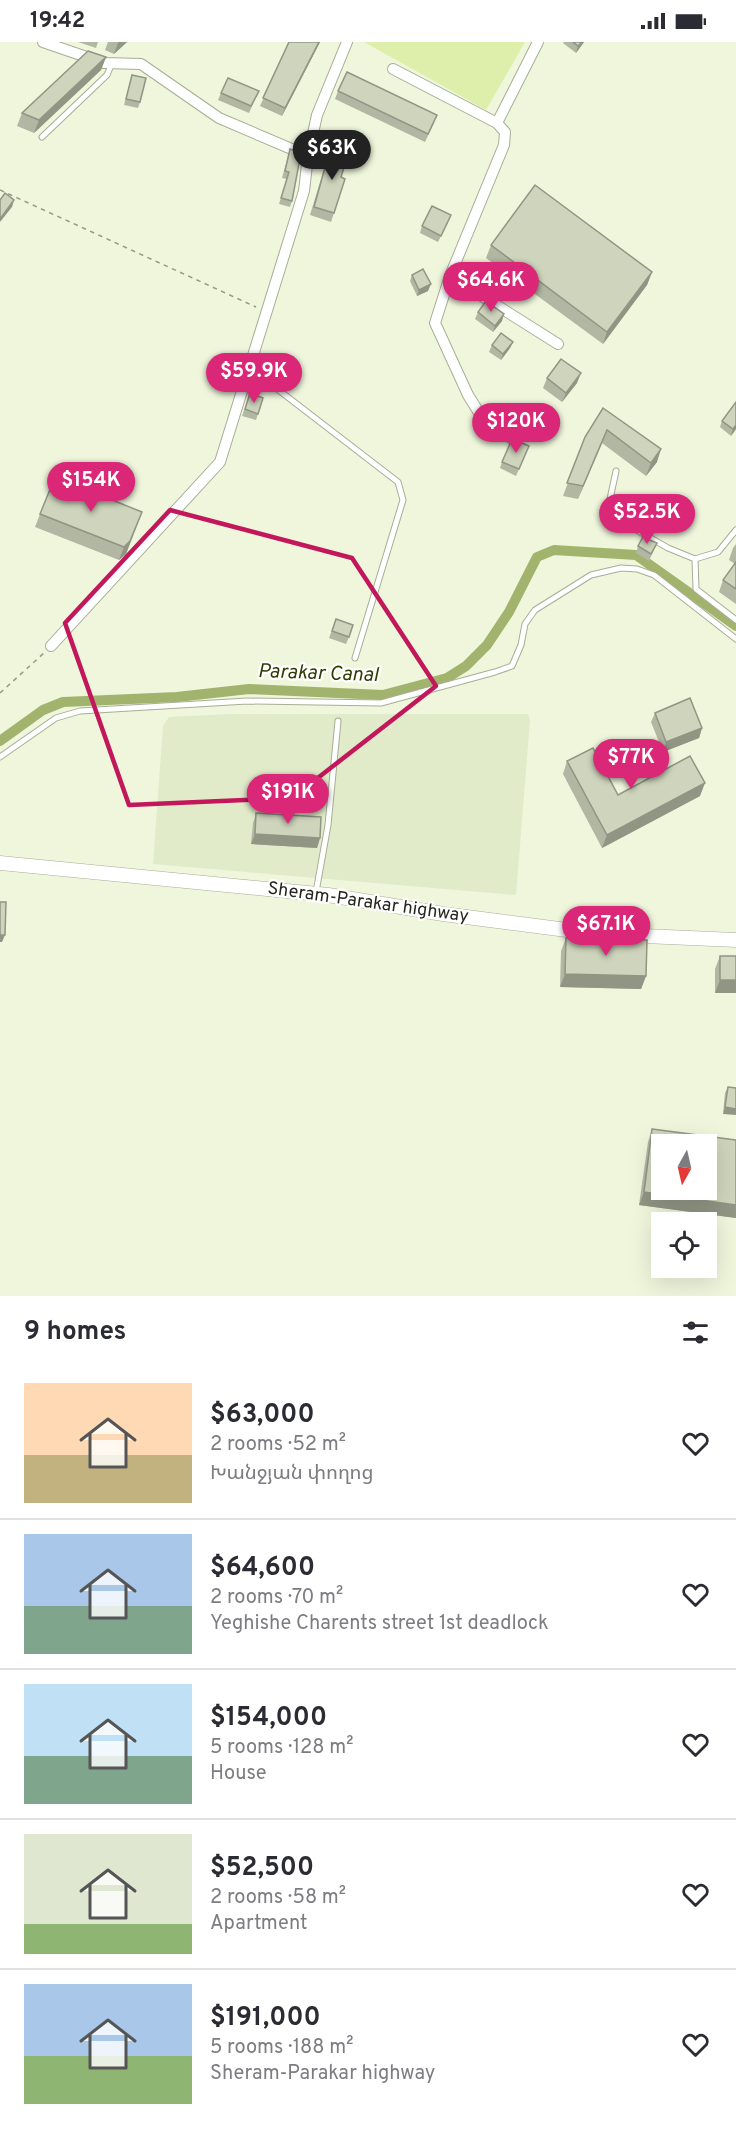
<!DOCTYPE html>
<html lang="en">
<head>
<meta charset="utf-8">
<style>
  body { margin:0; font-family:Overpass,"Noto Sans Armenian",sans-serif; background:#f7f7f7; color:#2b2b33; height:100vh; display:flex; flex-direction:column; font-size:22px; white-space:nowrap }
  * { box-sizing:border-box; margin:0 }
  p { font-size:20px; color:#7c7c81 }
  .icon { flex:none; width:33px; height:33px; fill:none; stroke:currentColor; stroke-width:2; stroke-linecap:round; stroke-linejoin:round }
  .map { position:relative; height:1254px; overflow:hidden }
  .panel { display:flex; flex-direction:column; background:#fff; flex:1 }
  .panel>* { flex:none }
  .needle { width:39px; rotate:188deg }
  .tools { position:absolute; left:651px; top:1092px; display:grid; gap:12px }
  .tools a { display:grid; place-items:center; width:66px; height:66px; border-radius:0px; background:#fff; box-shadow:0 6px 24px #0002; font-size:30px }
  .price { position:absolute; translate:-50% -51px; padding:0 14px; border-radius:21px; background:#db2777; color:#fff; font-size:20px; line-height:39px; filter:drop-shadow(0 2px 3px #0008) }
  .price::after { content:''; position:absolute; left:50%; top:36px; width:18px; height:14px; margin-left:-9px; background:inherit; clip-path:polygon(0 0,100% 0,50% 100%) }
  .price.on { background:#222; color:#fff }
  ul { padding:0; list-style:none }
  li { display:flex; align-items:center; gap:18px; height:150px; padding:0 24px }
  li+li { border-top:2px solid #e1e1e2 }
  li span { display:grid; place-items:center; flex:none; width:168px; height:120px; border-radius:0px; color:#555 }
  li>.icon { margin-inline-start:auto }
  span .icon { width:72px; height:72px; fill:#fffc; stroke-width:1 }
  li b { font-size:26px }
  h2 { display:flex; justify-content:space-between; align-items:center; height:72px; padding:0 24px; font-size:26px }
  .status { display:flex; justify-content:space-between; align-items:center; height:42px; padding:0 30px; background:#fff; direction:ltr }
  .status svg { height:16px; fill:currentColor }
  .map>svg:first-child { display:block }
</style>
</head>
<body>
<div class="status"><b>19:42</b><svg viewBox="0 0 49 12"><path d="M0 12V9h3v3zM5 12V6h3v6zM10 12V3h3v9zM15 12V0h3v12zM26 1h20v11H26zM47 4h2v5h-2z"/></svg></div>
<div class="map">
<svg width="736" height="1254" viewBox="0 0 736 1254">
  <rect width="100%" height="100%" fill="#eff6dc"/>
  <!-- built -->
  <polygon fill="#e1eac9" points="231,672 528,672 530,678 516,853 153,822 163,684 169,675"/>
  <!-- green -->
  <polygon fill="#ddefaa" points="364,0 525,0 486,68"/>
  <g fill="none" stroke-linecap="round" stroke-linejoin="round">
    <!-- canal -->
    <polyline stroke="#a2b36d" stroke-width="10" points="0,699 43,668 63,660 177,655 249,647 383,653 447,636 466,624 487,603 509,570 537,515 554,508 636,513 736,584"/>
    <!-- service casing -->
    <g stroke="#a7ae96" stroke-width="7">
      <g id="service">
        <polyline points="42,95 107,33 112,21"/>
        <polyline points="250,326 398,440 403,458 355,616"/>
        <polyline points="616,429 607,471 668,506 695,517 718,510 736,488"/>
        <polyline points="695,517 696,547 736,578"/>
        <polyline points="0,715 56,676 80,669 247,659 381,661 495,630 512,624 521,603 525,582 535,568 591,533 621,526 637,527 654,533 736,597"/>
        <polyline points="316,850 328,783 338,679"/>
      </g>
    </g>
    <!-- minor casing -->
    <g stroke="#a7ae96" stroke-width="12">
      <g id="minor">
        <polyline points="43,0 104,21 141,22 219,76 308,114"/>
        <polyline points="393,27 497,81"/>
        <polyline points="450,234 558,302"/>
        <polyline points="511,396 483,377 468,353 435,281 450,234 504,103 505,90 497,81 538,0"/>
        <polyline points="51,604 220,420 304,149 308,114 317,73 347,0"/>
      </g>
    </g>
    <!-- tertiary casing -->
    <g stroke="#a7ae96" stroke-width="15">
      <polyline id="tertiary" points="0,821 328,853 443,872 598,892 736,898"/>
    </g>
    <!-- path -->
    <g stroke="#959987" stroke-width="1.5" stroke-dasharray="4.5 4.5" stroke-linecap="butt">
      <polyline points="0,148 256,265"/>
      <polyline points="0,651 44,611"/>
    </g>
    <!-- service -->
    <use href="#service" stroke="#fff" stroke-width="5"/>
    <!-- minor -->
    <use href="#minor" stroke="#fff" stroke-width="10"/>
    <!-- tertiary -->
    <use href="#tertiary" stroke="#fff" stroke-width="14"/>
  </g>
  <!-- wall -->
  <g fill="#b1b7a2">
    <polygon points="78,0 98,0 96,6"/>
    <polygon points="108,0 127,0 114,12 105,8"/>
    <polygon points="289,0 320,0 282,74 260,64"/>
    <polygon points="564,0 584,0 576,11 563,1"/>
    <polygon points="106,15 101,28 34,91 17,84 22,71"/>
    <polygon points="132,33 140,60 138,66 124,63"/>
    <polygon points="338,49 434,81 425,100 335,57"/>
    <polygon points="221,51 256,55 249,71 218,58"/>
    <polygon points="331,104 341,135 345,137 331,180 310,173"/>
    <polygon points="290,107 292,159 290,165 279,162 287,137 282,136"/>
    <polygon points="451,173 438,200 420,191 422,184"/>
    <polygon points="491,203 652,230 647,243 603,302 486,216"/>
    <polygon points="412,233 428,249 417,254 410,239"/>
    <polygon points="478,270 502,279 493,290 475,277"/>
    <polygon points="513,300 510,306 501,318 489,310 492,303"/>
    <polygon points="547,336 577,341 562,360 543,346"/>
    <polygon points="250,351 263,356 256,378 242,374"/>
    <polygon points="736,360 736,387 731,394 720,385 722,379"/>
    <polygon points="603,366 657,420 646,434 602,401 578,457 563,454 585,395"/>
    <polygon points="529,404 516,434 500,426 502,420"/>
    <polygon points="142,470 126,512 119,518 35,485 40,472"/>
    <polygon points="657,501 649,519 636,511 638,504"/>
    <polygon points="736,502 736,562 719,550 723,538 735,522 729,518 733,506"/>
    <polygon points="336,577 349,595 346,602 329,596"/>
    <polygon points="655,671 702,686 699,696 663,710 651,680"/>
    <polygon points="567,719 618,753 700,754 602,806 563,732"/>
    <polygon points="256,771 320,796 317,806 251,802 253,781"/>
    <polygon points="566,896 646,934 641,947 560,945 561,909"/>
    <polygon points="720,914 736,914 736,951 715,951 715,927"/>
    <polygon points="728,1045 736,1046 723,1072 725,1051"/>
    <polygon points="652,1087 736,1098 736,1176 639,1163 648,1100"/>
  </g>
  <!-- shaded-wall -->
  <g fill="#909584">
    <polygon points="119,0 127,0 114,12 118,1"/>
    <polygon points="319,0 320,0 282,74 285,66"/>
    <polygon points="582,0 584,0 576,11 578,4"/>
    <polygon points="106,15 101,28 34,91 39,78"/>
    <polygon points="14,158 12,165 0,180 0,177"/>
    <polygon points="652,230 647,243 603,302 607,290"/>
    <polygon points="431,242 428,249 417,254 419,248"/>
    <polygon points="504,272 502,279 493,290 495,284"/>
    <polygon points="513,300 510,306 501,318 503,312"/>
    <polygon points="581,331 577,341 562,360 566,351"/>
    <polygon points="736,383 736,387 731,394 733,387"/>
    <polygon points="607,388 602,401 578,457 583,444"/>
    <polygon points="661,407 657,420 646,434 651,421"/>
    <polygon points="142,470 126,512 119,518 124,505"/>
    <polygon points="702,686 699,696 663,710 666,700"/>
    <polygon points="705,741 700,754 602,806 607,793"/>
    <polygon points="255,792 320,796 317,806 251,802"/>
    <polygon points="0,893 5,893 2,900 0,900"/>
    <polygon points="565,932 646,934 641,947 560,945"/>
    <polygon points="720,938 736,938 736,951 715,951"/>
    <polygon points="725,1065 736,1067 736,1073 723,1072"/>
    <polygon points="644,1150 736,1163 736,1176 639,1163"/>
  </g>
  <!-- building -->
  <g fill="#ced5bc" stroke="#909584" stroke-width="1.5" fill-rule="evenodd">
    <polygon points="289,0 319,0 285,66 263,56"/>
    <polygon points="573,0 582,0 578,4"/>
    <polygon points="88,9 106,15 39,78 22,71"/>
    <polygon points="347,30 437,73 428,92 338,49"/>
    <polygon points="132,33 146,36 140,60 126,57"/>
    <polygon points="228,36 259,49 251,64 221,51"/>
    <polygon points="331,104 349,110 341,135 345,137 334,171 314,165"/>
    <polygon points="290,107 301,111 292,159 281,156 289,130 285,129"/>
    <polygon points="535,143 652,230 607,290 491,203"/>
    <polygon points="5,151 14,158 0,177 0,158"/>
    <polygon points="432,164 451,173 441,194 422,184"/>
    <polygon points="423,227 431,242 419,248 412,233"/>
    <polygon points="486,259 504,272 495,284 478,270"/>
    <polygon points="501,291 513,300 503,312 492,303"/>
    <polygon points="561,317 581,331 566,351 547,336"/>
    <polygon points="250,351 263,356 258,372 245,367"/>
    <polygon points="736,360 736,383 733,387 722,379"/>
    <polygon points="603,366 661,407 651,421 607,388 583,444 567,441 585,395"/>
    <polygon points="512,397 529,404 519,427 502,420"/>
    <polygon points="55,435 142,470 130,499 124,505 40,472"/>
    <polygon points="643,495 657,501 651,512 638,504"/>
    <polygon points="736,520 736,547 723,538"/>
    <polygon points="336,577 353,583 349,595 332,589"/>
    <polygon points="690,656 702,686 666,700 655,671"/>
    <polygon points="593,706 618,753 690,714 705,741 607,793 567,719"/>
    <polygon points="256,771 321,775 320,796 255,792"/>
    <polygon points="0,860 6,860 5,893 0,893"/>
    <polygon points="566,896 647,898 646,934 565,932"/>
    <rect x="720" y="914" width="16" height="24"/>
    <polygon points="728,1045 736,1046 736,1067 725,1065"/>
    <path d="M 652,1087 L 736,1098 L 736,1163 L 644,1150 ZM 662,1102 L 706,1102 L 706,1148 L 662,1148 Z"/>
  </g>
  <!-- marked area -->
  <path fill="none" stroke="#c2185b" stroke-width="4.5" stroke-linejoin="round" d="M 170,468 L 352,516 L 436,644 L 292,756 L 129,763 L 65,581 Z"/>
  <g text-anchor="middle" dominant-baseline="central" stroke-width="4.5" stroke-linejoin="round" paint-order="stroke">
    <!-- street labels -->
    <g font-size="18" fill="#25271e" stroke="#fff">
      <text transform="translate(368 861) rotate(8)">Sheram-Parakar highway</text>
    </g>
    <!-- water labels -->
    <g font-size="20" font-style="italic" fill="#313a03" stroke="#fff">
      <text transform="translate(318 632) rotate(2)">Parakar Canal</text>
    </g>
  </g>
</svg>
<div class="tools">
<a><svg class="needle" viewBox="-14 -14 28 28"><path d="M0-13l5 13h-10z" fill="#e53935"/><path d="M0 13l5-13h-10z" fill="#7c7c81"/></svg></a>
<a><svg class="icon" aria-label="locate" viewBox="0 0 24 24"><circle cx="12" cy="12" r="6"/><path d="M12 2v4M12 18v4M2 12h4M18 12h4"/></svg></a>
</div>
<b class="price on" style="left:332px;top:139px">$63K</b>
<b class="price" style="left:491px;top:271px">$64.6K</b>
<b class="price" style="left:254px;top:362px">$59.9K</b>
<b class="price" style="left:516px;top:412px">$120K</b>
<b class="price" style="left:91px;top:471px">$154K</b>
<b class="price" style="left:647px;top:503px">$52.5K</b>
<b class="price" style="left:631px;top:748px">$77K</b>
<b class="price" style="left:288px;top:783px">$191K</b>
<b class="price" style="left:606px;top:915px">$67.1K</b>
</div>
<section class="panel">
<h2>9 homes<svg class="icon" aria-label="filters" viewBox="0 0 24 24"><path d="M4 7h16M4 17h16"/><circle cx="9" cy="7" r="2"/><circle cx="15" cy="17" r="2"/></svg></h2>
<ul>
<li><span style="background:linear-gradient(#ffd9b3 60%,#c2b280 0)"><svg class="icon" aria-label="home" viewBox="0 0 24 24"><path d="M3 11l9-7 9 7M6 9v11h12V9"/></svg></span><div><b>$63,000</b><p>2 rooms · 52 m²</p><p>Խանջյան փողոց</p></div><svg class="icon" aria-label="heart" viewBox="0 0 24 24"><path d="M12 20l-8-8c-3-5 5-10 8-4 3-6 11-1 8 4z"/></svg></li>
<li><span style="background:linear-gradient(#a9c7e8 60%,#7fa58c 0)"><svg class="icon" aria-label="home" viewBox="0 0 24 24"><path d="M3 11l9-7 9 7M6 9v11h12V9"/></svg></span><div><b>$64,600</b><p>2 rooms · 70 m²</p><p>Yeghishe Charents street 1st deadlock</p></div><svg class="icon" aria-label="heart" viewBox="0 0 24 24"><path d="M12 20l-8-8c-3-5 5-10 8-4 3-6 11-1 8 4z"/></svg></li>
<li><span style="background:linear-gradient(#bfe0f5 60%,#7fa58c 0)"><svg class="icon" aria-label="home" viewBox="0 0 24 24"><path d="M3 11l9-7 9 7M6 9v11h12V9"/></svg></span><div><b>$154,000</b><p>5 rooms · 128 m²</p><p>House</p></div><svg class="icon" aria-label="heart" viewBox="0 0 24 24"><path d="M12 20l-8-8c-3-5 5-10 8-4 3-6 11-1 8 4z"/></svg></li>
<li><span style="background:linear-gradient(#dfe7d0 75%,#8fb573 0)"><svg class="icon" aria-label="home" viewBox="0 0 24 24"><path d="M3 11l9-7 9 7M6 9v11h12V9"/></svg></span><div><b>$52,500</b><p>2 rooms · 58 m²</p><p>Apartment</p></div><svg class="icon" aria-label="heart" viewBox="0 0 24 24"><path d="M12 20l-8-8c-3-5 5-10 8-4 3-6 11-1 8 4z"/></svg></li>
<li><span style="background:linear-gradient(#a9c7e8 60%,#8fb573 0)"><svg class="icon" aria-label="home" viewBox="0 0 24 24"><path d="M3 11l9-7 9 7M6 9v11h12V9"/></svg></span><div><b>$191,000</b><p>5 rooms · 188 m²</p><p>Sheram-Parakar highway</p></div><svg class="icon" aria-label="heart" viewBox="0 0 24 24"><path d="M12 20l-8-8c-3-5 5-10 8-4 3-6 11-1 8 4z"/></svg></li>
</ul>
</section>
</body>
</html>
